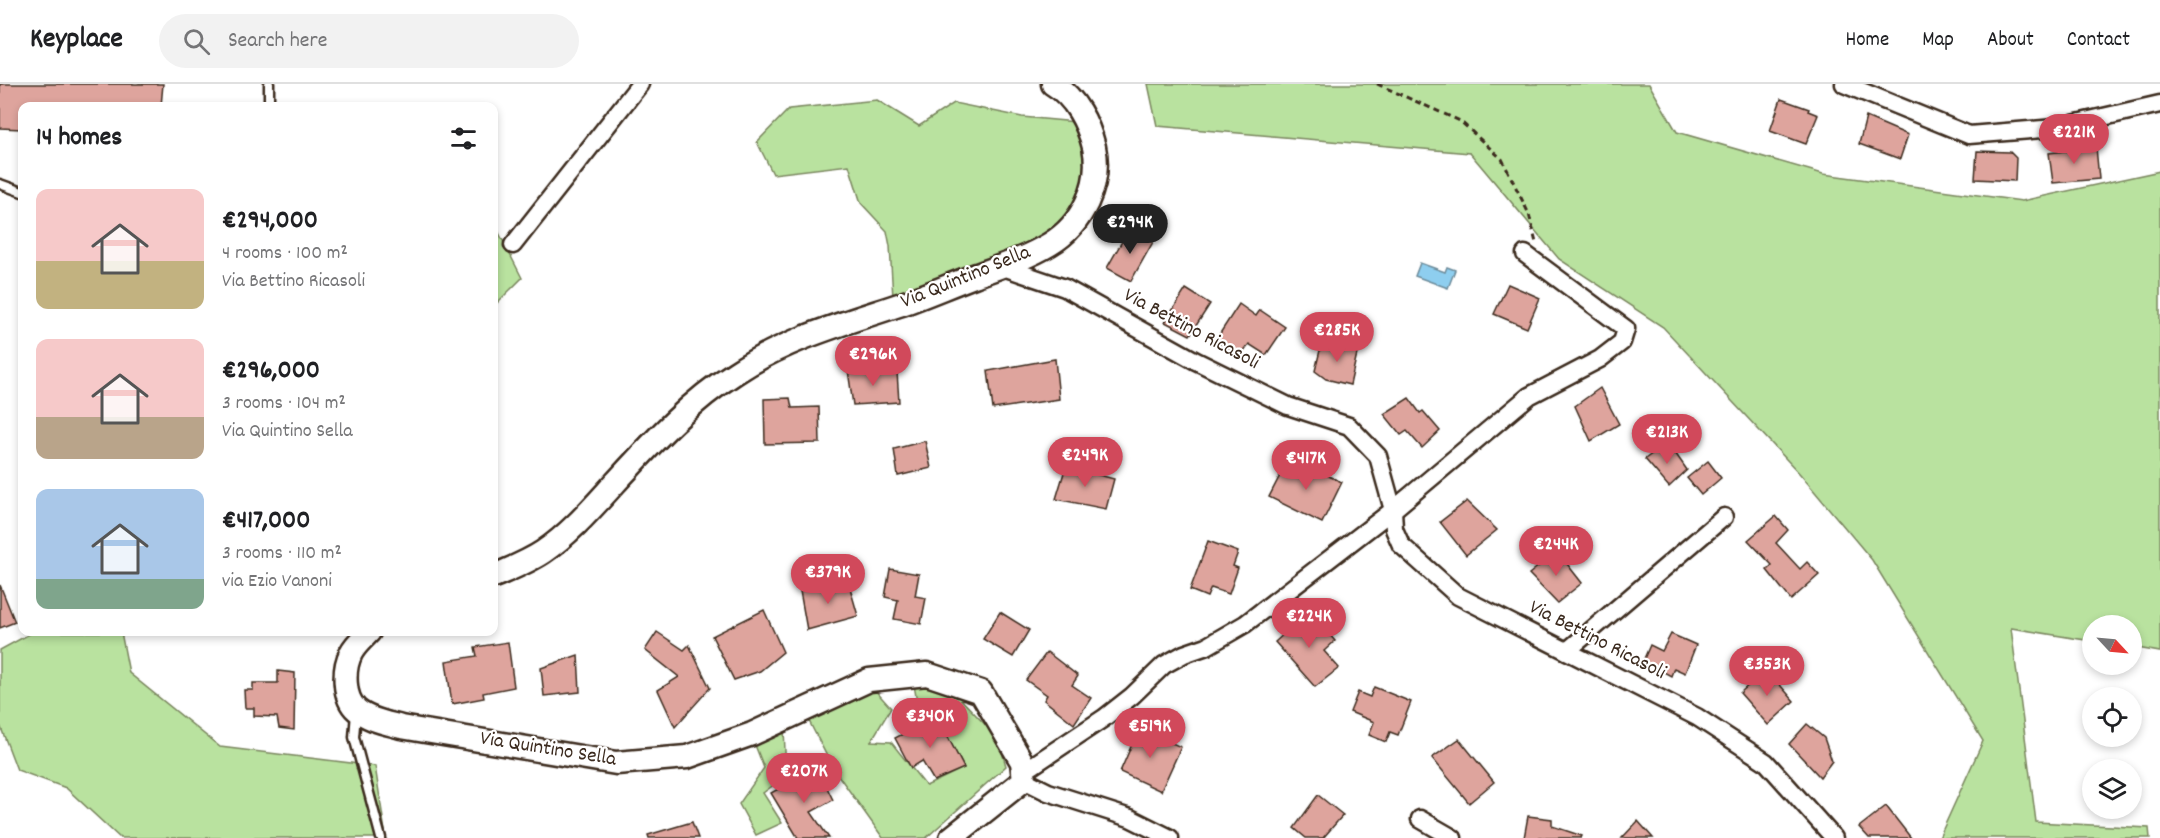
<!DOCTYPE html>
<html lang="en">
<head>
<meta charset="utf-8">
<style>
  body { margin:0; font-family:Dekko,sans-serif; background:#f2f2f2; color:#202124; height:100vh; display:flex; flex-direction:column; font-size:22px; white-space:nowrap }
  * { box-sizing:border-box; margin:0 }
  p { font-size:20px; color:#757577 }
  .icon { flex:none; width:33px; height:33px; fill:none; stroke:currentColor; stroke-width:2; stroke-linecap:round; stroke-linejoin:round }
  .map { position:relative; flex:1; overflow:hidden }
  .panel { position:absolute; left:18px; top:18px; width:480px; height:534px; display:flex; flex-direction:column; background:#fff; border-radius:12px; box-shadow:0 3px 9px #0003 }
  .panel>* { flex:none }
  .needle { width:39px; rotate:116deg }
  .tools { position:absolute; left:2082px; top:531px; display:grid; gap:12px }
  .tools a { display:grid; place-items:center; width:60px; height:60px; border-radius:50%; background:#fff; box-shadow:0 3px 9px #0003; font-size:30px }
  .price { position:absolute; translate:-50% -51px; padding:0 14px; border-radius:21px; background:#d1495b; color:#fff; font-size:20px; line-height:39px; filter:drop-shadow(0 2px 3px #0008) }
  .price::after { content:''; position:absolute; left:50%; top:36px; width:18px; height:14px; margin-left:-9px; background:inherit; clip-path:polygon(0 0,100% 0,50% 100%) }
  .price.on { background:#222; color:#fff }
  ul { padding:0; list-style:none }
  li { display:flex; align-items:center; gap:18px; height:150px; padding:0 18px }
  li span { display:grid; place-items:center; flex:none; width:168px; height:120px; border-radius:12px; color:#555 }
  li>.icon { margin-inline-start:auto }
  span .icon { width:72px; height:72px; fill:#fffc; stroke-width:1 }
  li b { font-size:26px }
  h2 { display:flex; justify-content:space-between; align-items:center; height:72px; padding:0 18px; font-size:26px }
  header { display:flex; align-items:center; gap:36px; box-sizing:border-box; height:84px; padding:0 30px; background:#fff; border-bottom:2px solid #e0e0e0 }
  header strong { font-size:28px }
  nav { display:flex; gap:33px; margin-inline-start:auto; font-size:21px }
  .search { width:420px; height:54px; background:#f2f2f2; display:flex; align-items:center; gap:15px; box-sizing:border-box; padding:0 21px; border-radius:33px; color:#757577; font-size:22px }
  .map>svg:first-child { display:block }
</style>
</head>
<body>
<header>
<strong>Keyplace</strong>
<div class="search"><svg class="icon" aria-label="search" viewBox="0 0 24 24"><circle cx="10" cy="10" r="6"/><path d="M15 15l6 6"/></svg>Search here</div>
<nav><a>Home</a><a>Map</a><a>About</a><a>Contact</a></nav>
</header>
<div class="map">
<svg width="2160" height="754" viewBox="0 0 2160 754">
  <rect width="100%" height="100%" fill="#fff"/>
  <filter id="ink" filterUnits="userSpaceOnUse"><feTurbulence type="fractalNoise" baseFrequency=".0167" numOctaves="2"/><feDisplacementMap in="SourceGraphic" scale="12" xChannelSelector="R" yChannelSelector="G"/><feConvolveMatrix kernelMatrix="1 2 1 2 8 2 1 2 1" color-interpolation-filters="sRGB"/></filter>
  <g filter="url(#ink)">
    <!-- green -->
    <g fill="#b9e29f" stroke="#7a865e" stroke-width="1.5">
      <polygon points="1148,0 1649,0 1677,48 1823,90 2022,117 2160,87 2160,568 2132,563 2132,542 2092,542 2092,557 2011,544 2036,738 2149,744 2150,754 1939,754 1983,657 1872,476 1800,390 1663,243 1559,175 1470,69 1157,42"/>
      <polygon points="877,16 919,42 954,19 1022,33 1076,38 1086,67 1086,92 1074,124 1045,154 893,214 890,162 887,147 861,119 849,81 773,90 757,58 789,25"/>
      <polygon points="494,139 522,194 494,222"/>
      <polygon points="33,548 121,548 129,589 220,663 375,682 386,754 120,754 66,704 17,686 0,641 0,566"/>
      <polygon points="914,601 952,606 998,654 1006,682 926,754 883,754 833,684 809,637 873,604 891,624 871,657 891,658 926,702 964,684 937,632 924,639 919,630"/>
      <polygon points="784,643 786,692 763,709 782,739 756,751 739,720 764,684 753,656"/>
    </g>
    <!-- water -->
    <polygon fill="#8eceef" stroke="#6d8c9b" stroke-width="1.5" points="1420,179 1445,188 1447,183 1455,186 1448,204 1415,192"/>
    <!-- building -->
    <g fill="#dea49d" stroke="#3b2a1e" stroke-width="1.5">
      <polygon points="0,0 163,0 161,22 22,22 22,45 0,44"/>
      <polygon points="1781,15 1809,25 1808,27 1818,31 1806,60 1770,47"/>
      <polygon points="1866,33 1908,51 1900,75 1859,60"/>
      <polygon points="2096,63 2099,95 2053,99 2049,69"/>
      <polygon points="1977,67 2010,68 2016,74 2015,97 1975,95"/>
      <polygon points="1129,145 1153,158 1131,197 1107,184"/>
      <polygon points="1508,200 1540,214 1527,244 1494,230"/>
      <polygon points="1186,205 1210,220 1190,251 1165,238"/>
      <polygon points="1239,220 1256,232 1260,226 1285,243 1266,271 1249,260 1240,272 1215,257"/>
      <polygon points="1322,258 1358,265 1350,301 1326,295 1315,287"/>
      <polygon points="1055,275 1059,315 993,325 988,287"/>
      <polygon points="880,284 880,290 897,288 899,318 853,321 848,286"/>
      <polygon points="1600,304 1619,340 1591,357 1575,322"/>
      <polygon points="790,314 792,324 819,323 820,359 765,360 764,315"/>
      <polygon points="1409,314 1420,329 1423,327 1440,347 1422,364 1407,347 1401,351 1384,330"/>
      <polygon points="925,357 931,384 898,392 894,365"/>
      <polygon points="1661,363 1666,368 1671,363 1687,386 1669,403 1645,375"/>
      <polygon points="1708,377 1721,394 1701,411 1687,394"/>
      <polygon points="1287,378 1315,386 1342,398 1322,439 1269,413"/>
      <polygon points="1066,382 1114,395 1106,425 1056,415"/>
      <polygon points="1467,417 1497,446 1466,471 1440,438"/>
      <polygon points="1776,432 1788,446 1776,459 1800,485 1807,478 1819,491 1791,516 1767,486 1772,481 1748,456"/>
      <polygon points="1208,457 1238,468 1233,482 1238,484 1229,510 1211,504 1207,513 1190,506"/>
      <polygon points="1557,467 1582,499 1557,519 1529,490"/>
      <polygon points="890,485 919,490 915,512 926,514 921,540 894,535 898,516 885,513"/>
      <polygon points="848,497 858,532 807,546 800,507"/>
      <polygon points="0,501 15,538 0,544"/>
      <polygon points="764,526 783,568 760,587 734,596 712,552"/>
      <polygon points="1309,527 1335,557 1324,567 1339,584 1315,603 1275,558"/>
      <polygon points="1000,528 1029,546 1013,573 983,555"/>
      <polygon points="657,548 684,566 689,561 710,604 675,643 658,606 679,593 645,566"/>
      <polygon points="1671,550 1696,561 1685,589 1674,584 1671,592 1643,577 1650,561 1662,567"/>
      <polygon points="508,558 514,603 483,609 484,614 452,620 446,577 477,572 475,563"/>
      <polygon points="1047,568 1078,592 1072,601 1091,614 1074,640 1044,616 1047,611 1026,596"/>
      <polygon points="578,571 580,608 544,612 541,584"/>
      <polygon points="1766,585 1794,617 1768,641 1740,609"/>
      <polygon points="278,587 295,589 294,646 279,644 277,633 254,632 254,624 245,624 244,606 253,606 253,599 278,599"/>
      <polygon points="1374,603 1411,618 1398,651 1390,648 1386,658 1369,651 1374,638 1350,628 1358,608 1370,613"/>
      <polygon points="937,632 964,684 934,697 922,677 911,684 895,654"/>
      <polygon points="1807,640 1824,654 1832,677 1820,693 1789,660"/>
      <polygon points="1139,644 1181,663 1161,707 1120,688"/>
      <polygon points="1459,655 1494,698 1469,719 1432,674"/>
      <polygon points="817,683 833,716 811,728 829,754 798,754 771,709"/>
      <polygon points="1318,711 1343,731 1323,754 1306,754 1294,744"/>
      <polygon points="1886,722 1911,754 1869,754 1859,743"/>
      <polygon points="1528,732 1552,735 1552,742 1582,752 1581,754 1524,754"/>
      <polygon points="1638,737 1653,754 1622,754"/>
      <polygon points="692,738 698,754 649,754 648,751"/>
    </g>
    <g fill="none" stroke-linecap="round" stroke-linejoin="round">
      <!-- lane casing -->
      <g stroke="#3b2a1e" stroke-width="13">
        <g id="lane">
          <polyline points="269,22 269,0"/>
          <polyline points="0,100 22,108"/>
          <polyline points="356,629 354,653 381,754"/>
        </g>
      </g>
      <!-- street casing -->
      <g stroke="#3b2a1e" stroke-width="21">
        <g id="street">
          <polyline points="1844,0 1969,51 2055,44 2160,20"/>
          <polyline points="513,161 640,0"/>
          <polyline points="1000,182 1065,204 1196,277 1288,322 1349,342 1378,372 1393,426 1394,445 1401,461 1458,512 1697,633 1766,678 1834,754"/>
          <polyline points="1567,567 1724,433"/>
          <polyline points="1023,688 1104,634 1132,612 1164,581 1184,570 1207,562 1245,540 1393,426 1529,312 1600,275 1622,258 1626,245 1525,170"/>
          <polyline points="1024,696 1048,708 1130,734 1170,754"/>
          <polyline points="1420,735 1453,754"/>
        </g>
      </g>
      <!-- secondary casing -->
      <g stroke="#3b2a1e" stroke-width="27">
        <g id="secondary">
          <path d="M 494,492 C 510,485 528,478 543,468 C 570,450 593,423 615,399 C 652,359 688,319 735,289 C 786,255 845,239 902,220 C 927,211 950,201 974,192 C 999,183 1027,174 1050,160 C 1082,141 1102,100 1094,63 C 1088,39 1075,13 1053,0"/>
          <path d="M 369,548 C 363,554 355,561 351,569 C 343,585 343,614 357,626 C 369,636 387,639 401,643 L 616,679 L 687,673 L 752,650 L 869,596 L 927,590 L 981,608 L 1022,678 L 1024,696 L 951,754"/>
        </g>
      </g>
      <!-- path -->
      <polyline stroke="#3b2a1e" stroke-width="3" stroke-dasharray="6 4.5" stroke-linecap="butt" points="1377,0 1460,37 1502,75 1529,130 1536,159"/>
      <!-- lane -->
      <use href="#lane" stroke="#fff" stroke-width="8"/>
      <!-- street -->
      <use href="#street" stroke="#fff" stroke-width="16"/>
      <!-- secondary -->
      <use href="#secondary" stroke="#fff" stroke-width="22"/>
    </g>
  </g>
  <g text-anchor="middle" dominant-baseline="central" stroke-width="4.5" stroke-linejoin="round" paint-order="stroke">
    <!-- street labels -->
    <g font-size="21" fill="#3b2a1e" stroke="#fff">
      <text transform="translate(966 194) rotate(-22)">Via Quintino Sella</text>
      <text transform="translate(1191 246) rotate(28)">Via Bettino Ricasoli</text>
      <text transform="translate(1597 557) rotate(27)">Via Bettino Ricasoli</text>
      <text transform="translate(548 666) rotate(9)">Via Quintino Sella</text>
    </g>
  </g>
</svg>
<div class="tools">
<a><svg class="needle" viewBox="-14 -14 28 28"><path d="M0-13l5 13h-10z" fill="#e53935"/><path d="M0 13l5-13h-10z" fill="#757577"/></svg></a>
<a><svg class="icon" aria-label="locate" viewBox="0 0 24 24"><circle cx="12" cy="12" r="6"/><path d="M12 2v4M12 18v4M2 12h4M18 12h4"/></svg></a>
<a><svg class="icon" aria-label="layers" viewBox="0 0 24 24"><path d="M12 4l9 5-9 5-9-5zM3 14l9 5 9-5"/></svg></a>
</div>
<b class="price" style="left:2074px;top:81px">€221K</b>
<b class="price on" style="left:1130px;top:171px">€294K</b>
<b class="price" style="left:1337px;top:279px">€285K</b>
<b class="price" style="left:873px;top:303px">€296K</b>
<b class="price" style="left:1667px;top:381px">€213K</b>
<b class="price" style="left:1085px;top:404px">€249K</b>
<b class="price" style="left:1306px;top:407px">€417K</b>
<b class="price" style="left:1556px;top:493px">€244K</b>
<b class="price" style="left:828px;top:521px">€379K</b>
<b class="price" style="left:1309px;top:565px">€224K</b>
<b class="price" style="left:1767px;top:613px">€353K</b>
<b class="price" style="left:930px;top:665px">€340K</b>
<b class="price" style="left:1150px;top:675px">€519K</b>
<b class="price" style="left:804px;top:720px">€207K</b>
<section class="panel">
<h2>14 homes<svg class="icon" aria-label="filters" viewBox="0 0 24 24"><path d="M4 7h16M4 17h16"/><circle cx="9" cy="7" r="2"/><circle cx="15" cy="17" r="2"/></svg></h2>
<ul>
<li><span style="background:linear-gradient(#f6c9c9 60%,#c2b280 0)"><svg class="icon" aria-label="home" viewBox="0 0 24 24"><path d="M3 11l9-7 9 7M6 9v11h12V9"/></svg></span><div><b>€294,000</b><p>4 rooms · 100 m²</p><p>Via Bettino Ricasoli</p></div></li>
<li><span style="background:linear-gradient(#f6c9c9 65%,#b9a48a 0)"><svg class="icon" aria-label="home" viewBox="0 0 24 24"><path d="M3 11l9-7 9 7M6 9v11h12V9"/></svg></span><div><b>€296,000</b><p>3 rooms · 104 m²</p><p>Via Quintino Sella</p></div></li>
<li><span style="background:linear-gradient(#a9c7e8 75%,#7fa58c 0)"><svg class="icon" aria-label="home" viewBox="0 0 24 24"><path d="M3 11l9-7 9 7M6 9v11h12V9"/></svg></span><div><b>€417,000</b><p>3 rooms · 110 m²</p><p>via Ezio Vanoni</p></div></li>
</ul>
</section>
</div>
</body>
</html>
